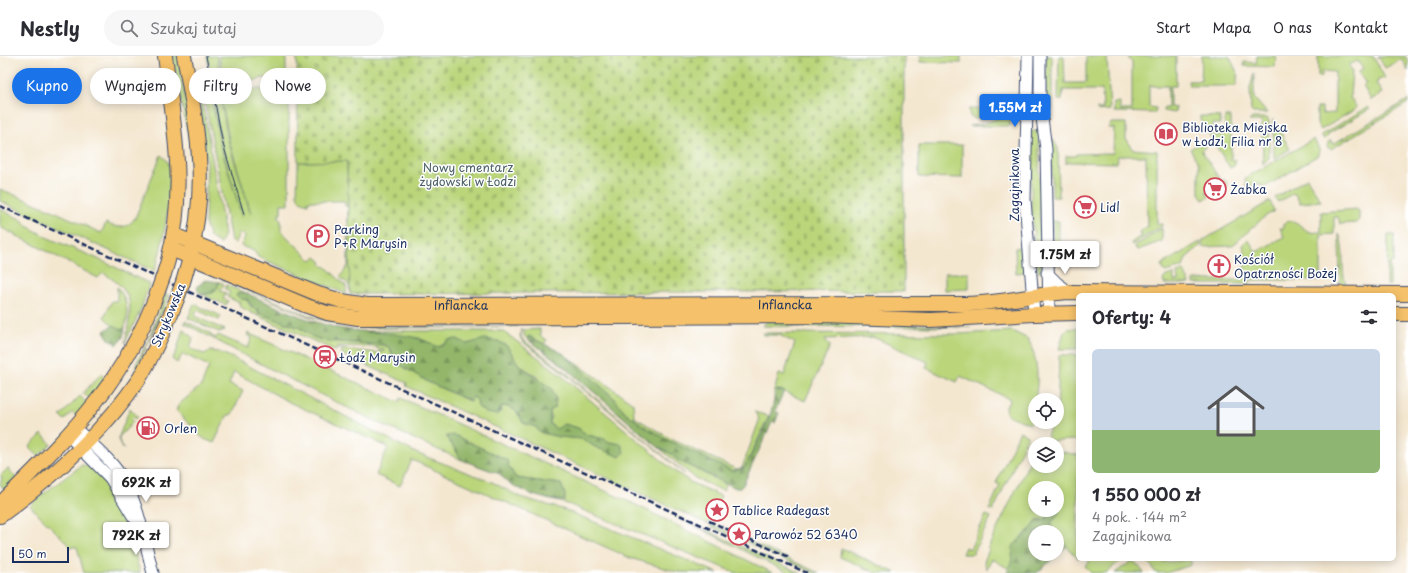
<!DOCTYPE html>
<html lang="pl">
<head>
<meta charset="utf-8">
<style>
  body { margin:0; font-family:"Playpen Sans",sans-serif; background:#f7f7f7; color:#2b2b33; height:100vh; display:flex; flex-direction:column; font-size:15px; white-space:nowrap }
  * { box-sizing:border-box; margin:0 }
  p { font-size:13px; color:#7c7c81 }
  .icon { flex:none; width:22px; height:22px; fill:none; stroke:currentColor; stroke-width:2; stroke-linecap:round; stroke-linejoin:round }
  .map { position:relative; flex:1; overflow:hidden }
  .drawer { position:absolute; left:1076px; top:237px; width:320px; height:268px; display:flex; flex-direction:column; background:#fff; border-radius:6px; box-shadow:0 2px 10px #0003 }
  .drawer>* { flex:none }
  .top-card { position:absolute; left:12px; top:12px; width:380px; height:36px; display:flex; gap:8px }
  .controls { position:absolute; left:1028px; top:337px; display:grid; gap:8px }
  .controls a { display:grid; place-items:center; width:36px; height:36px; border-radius:50%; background:#fff; box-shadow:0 2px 10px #0003; font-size:20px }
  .scale { position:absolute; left:12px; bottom:10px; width:57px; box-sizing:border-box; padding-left:4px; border:2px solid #1b2f5e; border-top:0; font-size:11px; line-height:14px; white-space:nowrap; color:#1b2f5e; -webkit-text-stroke:3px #fff; paint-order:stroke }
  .price { position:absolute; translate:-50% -34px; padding:0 9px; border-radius:4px; background:#fff; color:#222; font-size:13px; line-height:26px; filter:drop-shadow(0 1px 2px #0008) }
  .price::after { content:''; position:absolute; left:50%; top:24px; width:12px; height:9px; margin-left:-6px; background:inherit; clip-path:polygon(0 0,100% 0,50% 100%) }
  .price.active { background:#1a73e8; color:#fff }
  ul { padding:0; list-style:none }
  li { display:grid; align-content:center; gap:8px; height:212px; padding:0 16px }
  li span { display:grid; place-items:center; height:124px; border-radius:6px; color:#555 }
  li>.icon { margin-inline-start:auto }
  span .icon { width:72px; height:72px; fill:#fffc; stroke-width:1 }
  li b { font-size:17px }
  h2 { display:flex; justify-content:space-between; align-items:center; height:48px; padding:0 16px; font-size:17px }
  .tag { padding:0 14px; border-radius:18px; background:#fff; box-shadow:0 2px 10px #0003; font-size:14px; line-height:36px }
  .tag.active { background:#1a73e8; color:#fff }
  header { display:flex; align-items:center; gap:24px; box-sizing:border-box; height:56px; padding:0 20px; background:#fff; border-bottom:1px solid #e1e1e2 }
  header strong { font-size:19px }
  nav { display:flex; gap:22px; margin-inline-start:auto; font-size:14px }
  .search { width:280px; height:36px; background:#f7f7f7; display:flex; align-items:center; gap:10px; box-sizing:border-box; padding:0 14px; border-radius:22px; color:#7c7c81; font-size:15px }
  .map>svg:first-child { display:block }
</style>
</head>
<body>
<header>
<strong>Nestly</strong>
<div class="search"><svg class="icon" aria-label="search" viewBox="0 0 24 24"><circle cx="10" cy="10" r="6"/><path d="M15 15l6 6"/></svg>Szukaj tutaj</div>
<nav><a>Start</a><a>Mapa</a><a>O nas</a><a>Kontakt</a></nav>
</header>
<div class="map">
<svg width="1408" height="517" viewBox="0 0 1408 517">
  <defs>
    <pattern id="forest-firs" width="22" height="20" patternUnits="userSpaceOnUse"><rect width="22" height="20" fill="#93b66a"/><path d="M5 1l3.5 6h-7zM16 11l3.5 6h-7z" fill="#77945a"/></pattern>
    <pattern id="cemetery-stones" width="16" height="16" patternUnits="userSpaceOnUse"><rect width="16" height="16" fill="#bad57a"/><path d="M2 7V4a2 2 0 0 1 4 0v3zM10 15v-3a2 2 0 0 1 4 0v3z" fill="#9fb76c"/></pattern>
  </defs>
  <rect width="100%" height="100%" fill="#fff"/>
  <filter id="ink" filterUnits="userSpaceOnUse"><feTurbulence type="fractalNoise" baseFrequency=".025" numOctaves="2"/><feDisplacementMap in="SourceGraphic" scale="8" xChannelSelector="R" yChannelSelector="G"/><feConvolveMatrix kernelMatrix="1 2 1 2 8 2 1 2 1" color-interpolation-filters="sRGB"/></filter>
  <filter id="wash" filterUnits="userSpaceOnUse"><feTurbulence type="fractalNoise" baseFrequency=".012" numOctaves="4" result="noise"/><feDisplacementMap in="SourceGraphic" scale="16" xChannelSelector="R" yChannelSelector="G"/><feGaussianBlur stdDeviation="0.9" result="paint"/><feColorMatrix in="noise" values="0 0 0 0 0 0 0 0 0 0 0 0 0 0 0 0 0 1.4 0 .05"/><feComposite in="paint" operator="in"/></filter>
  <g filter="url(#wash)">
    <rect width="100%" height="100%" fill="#f4e7d0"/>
    <!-- green -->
    <g fill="#bad57a" stroke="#6a826c" fill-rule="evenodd">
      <polygon points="172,0 178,0 189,61 194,119 190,165 192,119 190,89"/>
      <polygon points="207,0 217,0 220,18 216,18 217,23 211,24"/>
      <polygon points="219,0 286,0 286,21 282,24 261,22 259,24 225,26 223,24"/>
      <polygon points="920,0 961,0 961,7 920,6"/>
      <polygon points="1046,0 1052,0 1052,54 1046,45"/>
      <polygon points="1059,0 1064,0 1065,27 1086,27 1086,0 1107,0 1110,54 1097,55 1097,53 1103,53 1102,34 1063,34 1062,44 1058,44"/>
      <polygon points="1129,0 1176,0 1176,30 1170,30 1170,51 1176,52 1174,57 1163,55 1163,52 1168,52 1168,30 1149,30 1149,51 1156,52 1155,57 1114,56 1114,47 1120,47 1120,54 1132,54 1132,5 1129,4"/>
      <polygon points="1202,0 1229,0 1238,18 1236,30 1189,30 1188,25 1201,25"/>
      <polygon points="1257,0 1276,0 1275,11 1244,10 1244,6 1256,7"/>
      <polygon points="1318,0 1373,0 1385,22 1378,24 1378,26 1376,27 1382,37 1371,44 1363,30 1366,28 1358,16 1363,13 1358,5 1349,9 1352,15 1350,41 1357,52 1321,74 1317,68 1317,51 1322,51 1322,58 1335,57 1335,16 1322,15 1322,21 1318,21"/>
      <polygon points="1378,0 1405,0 1408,5 1408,15 1402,3 1385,12"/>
      <polygon points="1254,18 1254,42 1267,57 1253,57 1251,55 1250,32"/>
      <path d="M 276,32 L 285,36 L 289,46 L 289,148 L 281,148 L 281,158 L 279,158 L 279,162 L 281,163 L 281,175 L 311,204 L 316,201 L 322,206 L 321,208 L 324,211 L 325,210 L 346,230 L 346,238 L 258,201 L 254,195 L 241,190 L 245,180 L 239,177 L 235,187 L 231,185 L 204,40 L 211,38 L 220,88 L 242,161 L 221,88 L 212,37 L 234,33 L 261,33 L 261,35 L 264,35 L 264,33 ZM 220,37 L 229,84 L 251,158 L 228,84 Z"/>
      <polygon points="202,43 225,179 220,188 210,181 205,167 207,107 200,51"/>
      <polygon points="1408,44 1408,47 1331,93 1327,91 1328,86 1331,84 1333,88"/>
      <polygon points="1368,51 1370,53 1328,78 1328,80 1325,83 1322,81 1323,78"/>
      <polygon points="969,53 1010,53 975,63 970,60"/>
      <polygon points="1010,59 1010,70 969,70 983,68 995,63"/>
      <polygon points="1200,60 1220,61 1220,68 1213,68 1212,79 1224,79 1225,61 1231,61 1231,104 1236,104 1234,110 1230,112 1200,64"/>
      <polygon points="1252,62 1267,62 1269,65 1269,102 1263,108 1262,65 1249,65"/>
      <polygon points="1273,63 1290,93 1274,103"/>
      <polygon points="1111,67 1126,67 1126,84 1132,93 1157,95 1157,168 1162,168 1162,170 1132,189 1131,187 1141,180 1139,176 1147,171 1146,100 1118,100 1117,107 1068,106 1066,108 1066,100 1076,100 1076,98 1113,97 1114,72 1108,72"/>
      <polygon points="1031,75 1038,75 1039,86 1041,215 1038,215 1031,155"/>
      <polygon points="1052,82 1058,92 1059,141 1052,141"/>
      <polygon points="1314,83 1320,95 1317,100 1265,131 1256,127 1246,132 1245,122"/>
      <polygon points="1198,88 1204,89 1206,91 1201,94 1220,124 1225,124 1228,129 1226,131 1222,125 1206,135 1209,141 1203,144 1199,137 1199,108 1190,93"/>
      <polygon points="919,89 962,89 962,122 919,121"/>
      <path d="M 161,99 C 163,101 166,103 168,106 C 175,122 162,199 154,215 L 0,145 L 0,133 L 54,155 L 101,177 L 106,167 C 118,173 127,173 135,162 Z"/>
      <polygon points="347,105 350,238 349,229 340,221 348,210 348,150 345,150 345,145 308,145 308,148 300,145 297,138 298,106"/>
      <polygon points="1307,122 1321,145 1300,147 1294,137 1278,146 1275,142"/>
      <polygon points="1270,145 1274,155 1263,162 1232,190 1203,191 1202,185"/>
      <path d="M 0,153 L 22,164 L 26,169 L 46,181 L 96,202 L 148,227 L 149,229 L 141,253 L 125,287 C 131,252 138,238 103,217 L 98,222 L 0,171 Z"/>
      <path d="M 1356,153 L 1359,155 L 1359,164 L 1356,167 L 1340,168 L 1338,161 L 1334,161 L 1334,178 L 1321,179 L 1321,224 L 1250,224 L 1250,228 L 1194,228 L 1194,224 L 1239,224 L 1244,221 L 1245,201 L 1243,189 L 1248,183 L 1256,196 L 1284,181 L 1280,172 L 1284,172 L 1284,168 C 1295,159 1301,173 1310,176 C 1313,177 1318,176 1321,176 L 1321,156 Z"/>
      <polygon points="1053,165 1059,165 1059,199 1062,205 1056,203 1053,197"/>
      <polygon points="1162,172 1162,185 1138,194 1136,193 1135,190"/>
      <path d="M 1339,178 C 1346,193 1340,213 1346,228 L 1340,228 Z"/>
      <polygon points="1388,179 1394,179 1394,205 1390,208 1390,229 1387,229"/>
      <polygon points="1200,186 1201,189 1186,202 1183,211 1165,216 1161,209"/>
      <polygon points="1021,191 1026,216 1016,217 1015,192"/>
      <polygon points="1184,215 1190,228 1164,228 1163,224 1166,220 1174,218 1174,225 1178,225 1177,217"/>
      <polygon points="945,217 969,217 969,233 945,234"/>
      <polygon points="222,223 310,260 345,268 383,271 518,270 384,272 352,270 310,261"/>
      <polygon points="219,226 224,228 220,235 226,237 223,243 228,245 226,249 201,238 209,238 218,231"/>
      <path d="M 226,229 L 246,237 L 239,236 L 241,243 L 247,244 L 251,251 L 285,267 L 300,272 L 313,281 L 325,285 L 384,289 L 390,292 L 393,303 L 428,326 L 469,345 L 473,341 L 501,356 L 502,350 C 514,351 519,357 523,367 L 536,371 L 539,376 L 559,381 L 583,383 L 595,391 L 620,400 L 621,388 L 609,386 L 604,383 L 587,379 L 578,372 L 564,368 L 557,374 L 550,367 L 551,360 L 538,321 L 519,309 L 507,290 L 485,284 L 467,288 L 457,283 L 438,291 L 419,282 L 366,275 L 503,275 L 556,315 L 673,414 L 692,427 L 721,440 L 708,468 L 406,330 L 407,327 L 341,298 L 343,294 L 339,293 L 379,297 L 379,295 L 384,295 L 384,293 L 377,293 L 377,291 L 338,290 L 336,295 L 252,257 L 239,250 L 240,247 L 227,241 L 230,236 L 225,233 Z"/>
      <path d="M 117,231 C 127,242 131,261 123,274 L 112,269 L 104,261 L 112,245 L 117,245 Z"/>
      <polygon points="165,238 169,240 136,314 136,308 150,281"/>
      <polygon points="194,248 221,260 219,264 197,254 194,260 225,274 219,276 188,262"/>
      <path d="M 185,265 L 210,277 L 210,279 L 216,282 L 218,279 L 248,292 L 252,281 L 247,279 L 248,277 L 399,346 L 401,342 L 634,448 L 773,517 L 736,517 L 568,448 L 547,443 L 565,445 L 561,428 L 516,422 L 509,411 L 446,380 L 462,404 C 367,364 275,316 184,267 Z"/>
      <polygon points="767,265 838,265 971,271 763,270"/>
      <polygon points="1078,272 1078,293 1059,293 1064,276 1068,273"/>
      <polygon points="183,273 193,282 190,292 204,298 210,295 219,296 233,302 416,397 492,426 520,441 565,454 718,517 677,516 630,502 412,404 400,430 376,419 388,391 291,347 234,316 229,328 243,335 232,358 227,360 214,387 204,383 197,377 176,354 179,348 201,330 209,310 183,298 177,307 172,303 176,297"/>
      <polygon points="521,273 521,281 524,285 559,311 685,418 558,312 523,286 520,281"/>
      <polygon points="540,273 540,280 547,284 544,288 529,280 528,284 524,280 524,274"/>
      <path d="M 1012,275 L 1028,283 C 1038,302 1039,325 1035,344 C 1033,352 1035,362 1030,368 L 1007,359 L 1006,351 L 1010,343 L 960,320 L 957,326 L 926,312 L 928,306 L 873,281 L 825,283 L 830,290 L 805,345 L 780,334 L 774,336 L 779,318 L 784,319 L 795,287 L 779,279 L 763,279 L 763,277 L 958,278 Z"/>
      <polygon points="562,297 633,347 634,361 673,384 736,413 742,412 759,365 758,360 754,356 769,360 744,413 732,415 671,386 642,369 626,357 611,339"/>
      <polygon points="1059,299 1078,299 1078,384 1052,385 1047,380 1052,366 1057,366"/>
      <polygon points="102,317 104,324 90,343 83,337"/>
      <polygon points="80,340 87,347 77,361 72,356 65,364 60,360"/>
      <polygon points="130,352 138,361 136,363 134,360 131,363 133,366 119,381 119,386 124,394 118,383"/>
      <polygon points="1020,375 1028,380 993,455 989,454 1000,429 996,427"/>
      <polygon points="42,378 51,388 38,400 29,391"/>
      <polygon points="658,391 670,397 679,405 726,428 723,435 695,422"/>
      <path d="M 1035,394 L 1035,410 L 1057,410 L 1057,395 L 1078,399 L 1078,503 L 1057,480 L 1057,476 L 1051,476 L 1053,473 L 1051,467 C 1065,452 1057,449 1057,432 L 1035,432 L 1035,454 L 1047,454 L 1047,463 L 1037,464 L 1032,472 L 1021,481 L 1009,513 L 992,503 L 987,513 L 984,506 L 989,493 L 988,492 Z"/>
      <path d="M 82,409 C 99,409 118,449 124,463 C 132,480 135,499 140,517 L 84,517 L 77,491 L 71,491 L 30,450 L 39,441 Z"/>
      <polygon points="8,412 17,423 5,433 0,429 2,421 0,420"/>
      <polygon points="986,459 991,461 973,498 962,498 965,491 970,493"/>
      <polygon points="677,461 800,517 789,517"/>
      <polygon points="711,468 819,517 814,517 710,470"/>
      <polygon points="841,493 843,493 896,517 876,517 840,501"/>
      <polygon points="1089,503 1122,503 1106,517 1091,517 1085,510 1089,507"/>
      <polygon points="1147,503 1160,503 1163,506 1191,504 1191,509 1166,517 1156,517"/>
      <polygon points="1132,505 1137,508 1144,517 1115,517"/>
    </g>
    <!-- forest -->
    <g fill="url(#forest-firs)" stroke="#577264">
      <polygon points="205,224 219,226 218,231 213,237 201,238 197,234 198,230"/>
      <path d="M 239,236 L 246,237 C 275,250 304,264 334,271 C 368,279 408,273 438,291 L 444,289 L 448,284 L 457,283 L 467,288 L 485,283 L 498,285 L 507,290 L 519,309 L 552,333 L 556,343 L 555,352 L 550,355 L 550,368 L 557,373 L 564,368 L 578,372 L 587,379 L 604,383 L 609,386 L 621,388 L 624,396 L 620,401 L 595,391 L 583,383 L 559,381 L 539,376 L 536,371 L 523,367 C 519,357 513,350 502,350 L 498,359 L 486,357 L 478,351 L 477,344 L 473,341 L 470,345 L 428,326 L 397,307 L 393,303 L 390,292 L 384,289 L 325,285 L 313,281 L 300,272 L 258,257 L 247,244 L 241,243 L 236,239 Z"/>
      <polygon points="114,269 123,274 125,271 123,281 117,289 109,283 104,275"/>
      <path d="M 528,280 L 562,297 L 611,339 L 626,357 L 642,369 L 671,386 L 732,415 L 744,412 C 753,396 777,354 774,336 L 776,334 L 784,335 L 775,355 L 779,357 L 775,367 L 772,366 L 743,429 L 740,432 L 736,432 L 679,405 L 670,397 L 658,391 L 561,308 L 528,284 Z"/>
      <polygon points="454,379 507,404 509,411 516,422 561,428 565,438 565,445 547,443 533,439 508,427 500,418 462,404 446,380"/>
      <path d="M 1057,439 C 1062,451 1060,458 1051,467 L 1053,473 L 1051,476 L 1035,476 L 1035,498 L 1057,498 L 1058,480 L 1067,490 L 1037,517 L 1007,517 L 1012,503 L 1013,490 L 1032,472 L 1037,464 L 1047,463 L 1047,454 L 1057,454 Z"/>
    </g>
    <!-- cemetery -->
    <polygon fill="url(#cemetery-stones)" stroke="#6a826c" points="297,0 904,0 904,235 350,238 347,105 298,106"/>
  </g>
  <g filter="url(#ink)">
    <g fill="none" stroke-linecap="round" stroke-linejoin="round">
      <!-- minor casing -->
      <g stroke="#3c4b6f" stroke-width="13">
        <g id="minor">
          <polyline points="1028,0 1025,144 1034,258"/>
          <polyline points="1040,0 1040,46 1046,93 1049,258"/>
          <polyline points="1047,217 1057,227 1069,236"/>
          <path d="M 75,372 C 93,389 113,405 125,426 C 140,453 145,488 153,517"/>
          <polyline points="68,379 110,422 134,462"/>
        </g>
      </g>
      <!-- major casing -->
      <g stroke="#3c4b6f" stroke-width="16">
        <g id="major">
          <path id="s1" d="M 174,179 L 318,238 L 342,245 L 367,249 L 960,248 C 998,248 1033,238 1070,236 L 1408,238"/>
          <polyline points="171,193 307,250 327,257 358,262 823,260 931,264 1034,258 1078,257"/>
          <path d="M 164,218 C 188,144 175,75 165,0"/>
          <path d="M 183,226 C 210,141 200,85 184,0"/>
          <polyline points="1394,258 1408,258"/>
          <path d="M 0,448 C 69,379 123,329 158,235"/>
          <path d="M 0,460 C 52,422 103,377 139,323 C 154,298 166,270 177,243"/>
        </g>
      </g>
      <!-- minor -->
      <use href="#minor" stroke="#fff" stroke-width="11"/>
      <!-- major -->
      <use href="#major" stroke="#f5c16b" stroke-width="14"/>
      <!-- tram -->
      <polyline stroke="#1b2f5e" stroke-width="1" points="206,0 223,88 244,158"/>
      <!-- rail -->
      <g stroke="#1b2f5e" stroke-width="2.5" stroke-dasharray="6 3" stroke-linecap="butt">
        <polyline points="0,150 807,517"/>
        <polyline points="709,465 789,501"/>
      </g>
      <!-- major-bridge casing -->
      <g stroke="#3c4b6f" stroke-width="16" stroke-linecap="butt">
        <g id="major-bridge">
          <polyline points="158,235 164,218"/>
          <polyline points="177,243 183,226"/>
        </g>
      </g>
      <!-- major-bridge -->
      <use href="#major-bridge" stroke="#f5c16b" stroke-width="14"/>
    </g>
  </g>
  <!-- icons -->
  <defs>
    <g id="library-ring" transform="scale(1.15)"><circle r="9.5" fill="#fff" stroke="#d1495b" stroke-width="1.5"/><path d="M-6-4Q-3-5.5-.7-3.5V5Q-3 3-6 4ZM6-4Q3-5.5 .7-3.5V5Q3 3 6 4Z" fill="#d1495b"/></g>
    <g id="supermarket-ring" transform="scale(1.15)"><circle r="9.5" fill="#fff" stroke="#d1495b" stroke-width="1.5"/><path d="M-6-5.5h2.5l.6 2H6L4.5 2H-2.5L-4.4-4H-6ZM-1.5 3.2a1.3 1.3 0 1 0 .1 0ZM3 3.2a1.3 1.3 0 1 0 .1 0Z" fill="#d1495b"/></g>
    <g id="parking-ring" transform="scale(1.15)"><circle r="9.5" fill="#fff" stroke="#d1495b" stroke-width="1.5"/><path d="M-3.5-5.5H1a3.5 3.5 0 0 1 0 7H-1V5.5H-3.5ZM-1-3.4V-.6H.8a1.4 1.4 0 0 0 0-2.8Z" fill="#d1495b"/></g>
    <g id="church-ring" transform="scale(1.15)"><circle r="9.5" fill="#fff" stroke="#d1495b" stroke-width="1.5"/><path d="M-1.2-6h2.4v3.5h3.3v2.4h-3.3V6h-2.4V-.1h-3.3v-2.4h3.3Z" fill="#d1495b"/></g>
    <g id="station-ring" transform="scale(1.15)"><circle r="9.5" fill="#fff" stroke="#d1495b" stroke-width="1.5"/><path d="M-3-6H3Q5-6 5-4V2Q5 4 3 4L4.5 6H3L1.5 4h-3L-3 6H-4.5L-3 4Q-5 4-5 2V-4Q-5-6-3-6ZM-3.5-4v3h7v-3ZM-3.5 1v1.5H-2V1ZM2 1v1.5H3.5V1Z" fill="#d1495b"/></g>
    <g id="fuel-ring" transform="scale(1.15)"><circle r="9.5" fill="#fff" stroke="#d1495b" stroke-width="1.5"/><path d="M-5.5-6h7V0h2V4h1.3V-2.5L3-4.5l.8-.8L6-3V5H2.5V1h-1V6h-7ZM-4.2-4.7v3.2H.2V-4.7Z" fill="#d1495b"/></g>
    <g id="sight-ring" transform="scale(1.15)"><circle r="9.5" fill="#fff" stroke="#d1495b" stroke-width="1.5"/><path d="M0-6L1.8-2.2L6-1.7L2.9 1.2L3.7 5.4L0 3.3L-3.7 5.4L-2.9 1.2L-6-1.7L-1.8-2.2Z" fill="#d1495b"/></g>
  </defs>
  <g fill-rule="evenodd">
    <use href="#library-ring" x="1166" y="78"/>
    <use href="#supermarket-ring" x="1215" y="133"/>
    <use href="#supermarket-ring" x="1085" y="151"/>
    <use href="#parking-ring" x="318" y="180"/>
    <use href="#church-ring" x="1219" y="210"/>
    <use href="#station-ring" x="325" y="301"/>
    <use href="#fuel-ring" x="148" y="372"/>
    <use href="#sight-ring" x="717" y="454"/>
    <use href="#sight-ring" x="739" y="478"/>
  </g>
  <g text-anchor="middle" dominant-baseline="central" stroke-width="3" stroke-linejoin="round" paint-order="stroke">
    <!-- poi labels -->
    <g font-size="12" fill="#1b2f5e" stroke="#fff" text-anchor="start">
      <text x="1182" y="71">Biblioteka Miejska<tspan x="1182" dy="14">w Łodzi, Filia nr 8</tspan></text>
      <text x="1230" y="133">Żabka</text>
      <text x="1100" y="151">Lidl</text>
      <text x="334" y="173">Parking<tspan x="334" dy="14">P+R Marysin</tspan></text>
      <text x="1234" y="203">Kościół<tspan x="1234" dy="14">Opatrzności Bożej</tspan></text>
      <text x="340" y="301">Łódź Marysin</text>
      <text x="164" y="372">Orlen</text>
      <text x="732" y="454">Tablice Radegast</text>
      <text x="754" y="478">Parowóz 52 6340</text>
    </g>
    <!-- park labels -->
    <g font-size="12" fill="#4b6166" stroke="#fff">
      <text x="468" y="111">Nowy cmentarz<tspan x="468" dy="14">żydowski w Łodzi</tspan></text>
    </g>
    <!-- street labels -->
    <g font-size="12" fill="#1b2f5e" stroke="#fff">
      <text transform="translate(1014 129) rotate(-90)">Zagajnikowa</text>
      <text stroke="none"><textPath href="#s1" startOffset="624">Inflancka</textPath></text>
      <text stroke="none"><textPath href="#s1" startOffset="300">Inflancka</textPath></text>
      <text transform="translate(168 259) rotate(-67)">Strykowska</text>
    </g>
  </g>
</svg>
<div class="controls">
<a><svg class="icon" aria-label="locate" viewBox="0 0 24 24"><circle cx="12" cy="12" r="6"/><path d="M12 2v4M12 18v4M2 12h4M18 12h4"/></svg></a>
<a><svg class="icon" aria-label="layers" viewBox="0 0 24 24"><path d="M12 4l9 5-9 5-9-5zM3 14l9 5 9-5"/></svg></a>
<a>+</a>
<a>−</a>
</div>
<div class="scale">50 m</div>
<b class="price active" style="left:1015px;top:72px">1.55M zł</b>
<b class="price" style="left:1065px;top:219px">1.75M zł</b>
<b class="price" style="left:146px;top:447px">692K zł</b>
<b class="price" style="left:136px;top:500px">792K zł</b>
<div class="top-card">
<a class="tag active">Kupno</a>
<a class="tag">Wynajem</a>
<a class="tag">Filtry</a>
<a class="tag">Nowe</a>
</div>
<section class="drawer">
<h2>Oferty: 4<svg class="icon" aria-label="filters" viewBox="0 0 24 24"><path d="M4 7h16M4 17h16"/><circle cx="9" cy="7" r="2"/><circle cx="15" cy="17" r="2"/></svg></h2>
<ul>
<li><span style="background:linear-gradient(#c9d6e8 65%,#8fb573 0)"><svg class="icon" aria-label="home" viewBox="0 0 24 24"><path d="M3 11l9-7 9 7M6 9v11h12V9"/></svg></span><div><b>1 550 000 zł</b><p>4 pok. · 144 m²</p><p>Zagajnikowa</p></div></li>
</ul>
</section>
</div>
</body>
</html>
